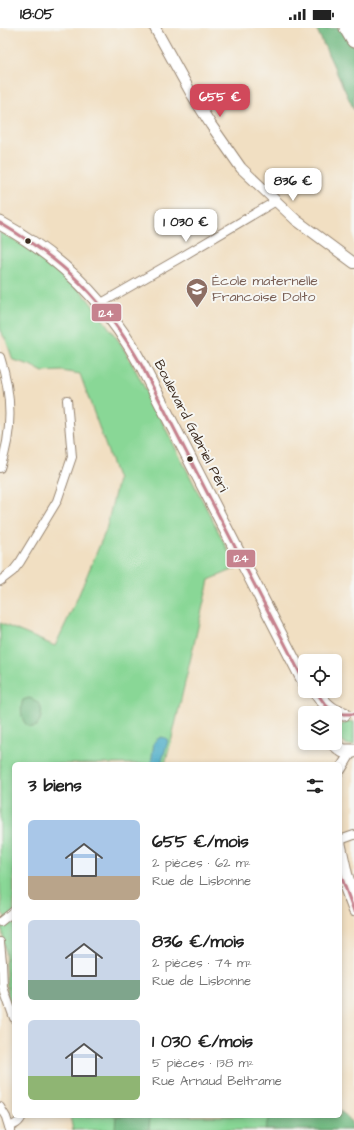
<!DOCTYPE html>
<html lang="fr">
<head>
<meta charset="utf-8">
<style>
  body { margin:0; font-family:"Architects Daughter",sans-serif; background:#f6f6f6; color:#222; height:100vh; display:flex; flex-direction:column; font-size:15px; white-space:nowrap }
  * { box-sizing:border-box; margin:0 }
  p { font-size:13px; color:#767676 }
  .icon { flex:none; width:22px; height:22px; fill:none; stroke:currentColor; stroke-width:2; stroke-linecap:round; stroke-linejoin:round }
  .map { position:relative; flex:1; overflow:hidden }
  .sheet { position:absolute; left:12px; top:734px; width:330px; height:356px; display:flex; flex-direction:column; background:#fff; border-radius:6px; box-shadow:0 2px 6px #0003 }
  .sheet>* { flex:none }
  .tools { position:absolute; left:298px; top:626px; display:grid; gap:8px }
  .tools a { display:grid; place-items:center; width:44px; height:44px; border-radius:6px; background:#fff; box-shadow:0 2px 6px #0003; font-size:20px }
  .price { position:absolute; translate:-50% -34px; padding:0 9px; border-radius:8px; background:#fff; color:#222; font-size:13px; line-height:26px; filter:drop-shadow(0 1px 2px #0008) }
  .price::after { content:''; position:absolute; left:50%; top:24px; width:12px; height:9px; margin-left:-6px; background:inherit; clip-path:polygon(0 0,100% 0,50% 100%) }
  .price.on { background:#d1495b; color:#fff }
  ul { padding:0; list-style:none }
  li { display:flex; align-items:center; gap:12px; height:100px; padding:0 16px }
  li span { display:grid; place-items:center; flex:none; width:112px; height:80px; border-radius:6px; color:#555 }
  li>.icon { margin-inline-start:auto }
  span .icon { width:48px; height:48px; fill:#fffc; stroke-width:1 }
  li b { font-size:17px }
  h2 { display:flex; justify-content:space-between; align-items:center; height:48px; padding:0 16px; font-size:17px }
  .status { display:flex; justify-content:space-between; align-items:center; height:28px; padding:0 20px; background:#fff; direction:ltr }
  .status svg { height:11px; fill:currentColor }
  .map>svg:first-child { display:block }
</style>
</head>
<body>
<div class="status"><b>18:05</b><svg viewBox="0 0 49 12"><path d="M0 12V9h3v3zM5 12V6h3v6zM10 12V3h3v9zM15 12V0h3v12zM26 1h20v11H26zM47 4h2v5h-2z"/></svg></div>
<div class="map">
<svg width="354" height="1102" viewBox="0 0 354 1102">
  <rect width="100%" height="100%" fill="#f6f6f2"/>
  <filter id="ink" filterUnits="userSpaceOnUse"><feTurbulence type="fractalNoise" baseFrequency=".025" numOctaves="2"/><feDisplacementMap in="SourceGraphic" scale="8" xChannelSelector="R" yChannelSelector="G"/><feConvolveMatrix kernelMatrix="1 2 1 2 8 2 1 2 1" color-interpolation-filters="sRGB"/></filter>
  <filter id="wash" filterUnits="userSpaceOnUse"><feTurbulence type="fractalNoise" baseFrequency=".012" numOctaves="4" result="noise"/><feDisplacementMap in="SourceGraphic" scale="16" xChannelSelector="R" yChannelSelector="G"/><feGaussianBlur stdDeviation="0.9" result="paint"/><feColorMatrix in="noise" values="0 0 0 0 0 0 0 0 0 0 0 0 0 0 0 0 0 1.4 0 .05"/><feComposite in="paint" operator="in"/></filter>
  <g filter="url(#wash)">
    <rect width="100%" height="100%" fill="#f1dfc2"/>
    <!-- green -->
    <g fill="#89d796" stroke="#62805a">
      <polygon points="0,204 33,223 84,266 121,316 136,343 237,540 209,552 172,710 165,736 14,736 14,985 8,969 5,935 6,931 2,900 2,897 7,891 2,885 0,857 0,595 55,618 74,578 106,502 118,452 80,346 62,343 43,344 30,337 13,332 6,312 0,303"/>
      <path d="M 348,693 L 354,694 L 354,717 C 342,718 334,709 340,698 Z"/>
      <polygon points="70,1088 272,1088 279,1102 73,1102"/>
    </g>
    <!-- forest -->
    <g fill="#6eb87f" stroke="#54714e">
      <polygon points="316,0 344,0 354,18 354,82"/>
      <path d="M 29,670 C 44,674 44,686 37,698 C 22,704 19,682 23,672 Z"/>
      <path d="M 340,1083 C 347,1088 354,1093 351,1102 L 265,1102 L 269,1088 L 340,1088 Z"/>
      <polygon points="116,1088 150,1088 149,1102 115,1102"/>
    </g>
    <!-- water -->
    <polygon fill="#46aac6" stroke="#406a72" points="161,709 166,710 168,713 161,736 151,736 154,714 156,712"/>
  </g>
  <g filter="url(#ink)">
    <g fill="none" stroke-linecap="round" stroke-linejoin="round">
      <!-- minor casing -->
      <g stroke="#968470" stroke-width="10">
        <g id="minor">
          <polyline points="105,273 178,231 276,173"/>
          <path d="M 0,329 C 12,366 13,404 0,440"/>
          <polyline points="0,553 13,543 20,534 57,473 72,429 67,372"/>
          <polyline points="340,812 354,807"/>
          <polyline points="0,894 14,883"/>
          <polyline points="0,914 2,934 3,959 14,990"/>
          <polyline points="0,1079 6,1089 10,1102"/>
          <path d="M 9,1098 C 14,1098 20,1094 22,1088"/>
        </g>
      </g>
      <!-- tertiary casing -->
      <g stroke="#968470" stroke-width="12">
        <g id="tertiary">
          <polyline points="155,0 191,65 211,97 241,140 296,192 354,235"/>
          <polyline points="340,742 351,724"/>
          <polyline points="340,814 347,846 354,868"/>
          <polyline points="346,862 354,883"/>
        </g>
      </g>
      <!-- primary casing -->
      <g stroke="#968470" stroke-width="15">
        <g id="primary">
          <path d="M 0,195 C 62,229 108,275 142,338 L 305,655"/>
          <path d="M 316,663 C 323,674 331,684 344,686"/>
          <polyline points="333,715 343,723 354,723"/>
        </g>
      </g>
      <!-- motorway casing -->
      <g stroke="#968470" stroke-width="17">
        <polyline id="motorway" points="347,0 354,12"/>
      </g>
      <!-- minor -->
      <use href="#minor" stroke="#fff" stroke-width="8"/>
      <!-- tertiary -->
      <use href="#tertiary" stroke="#fff" stroke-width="10"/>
      <!-- primary -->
      <use href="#primary" stroke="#fff" stroke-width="13"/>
      <!-- motorway -->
      <use href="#motorway" stroke="#fff" stroke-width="15"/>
      <!-- bus-1 casing -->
      <g stroke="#f6f6f2" stroke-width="6">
        <g id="bus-1">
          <path d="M 0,195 C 66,234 104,272 142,338 L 305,655"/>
          <path d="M 316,663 C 322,673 329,684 341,686 C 345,686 350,686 354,686"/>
          <polyline points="340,845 354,883"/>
        </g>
      </g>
      <!-- bus-1 -->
      <use href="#bus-1" stroke="#c6828e" stroke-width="3"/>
    </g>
  </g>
  <!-- icons -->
  <defs>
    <g id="school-pin" transform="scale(1.15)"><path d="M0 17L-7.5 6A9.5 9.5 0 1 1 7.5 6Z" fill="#8d6e63" stroke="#f6f6f2"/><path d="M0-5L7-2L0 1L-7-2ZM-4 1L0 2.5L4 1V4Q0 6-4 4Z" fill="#fff"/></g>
  </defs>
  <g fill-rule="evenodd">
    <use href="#school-pin" x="197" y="261"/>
  </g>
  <!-- markers -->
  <g fill="#3b2a1e" stroke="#f6f6f2" stroke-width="1.5">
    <circle cx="28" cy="213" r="3.5"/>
    <circle cx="190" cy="431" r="3.5"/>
  </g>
  <g text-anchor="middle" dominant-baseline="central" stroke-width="4" stroke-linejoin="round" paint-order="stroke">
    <!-- education labels -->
    <g font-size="14" fill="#785e54" stroke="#f6f6f2" text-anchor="start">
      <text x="212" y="253">École maternelle<tspan x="212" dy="16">Francoise Dolto</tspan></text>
    </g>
    <!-- street labels -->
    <g font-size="14" fill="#3b2a1e" stroke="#f6f6f2">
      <text transform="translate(191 398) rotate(63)">Boulevard Gabriel Péri</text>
    </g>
  </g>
  <g stroke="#f6f6f2" stroke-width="1.5">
    <rect x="91" y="275" width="31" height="19" rx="4" fill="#c6828e"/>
    <rect x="226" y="521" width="30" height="19" rx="4" fill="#c6828e"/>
  </g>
  <g font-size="11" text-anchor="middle" font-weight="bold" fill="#fff">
    <text x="106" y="289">124</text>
    <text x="241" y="534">124</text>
  </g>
</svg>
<div class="tools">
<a><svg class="icon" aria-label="locate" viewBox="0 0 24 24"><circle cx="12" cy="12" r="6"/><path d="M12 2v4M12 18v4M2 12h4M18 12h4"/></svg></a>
<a><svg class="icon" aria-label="layers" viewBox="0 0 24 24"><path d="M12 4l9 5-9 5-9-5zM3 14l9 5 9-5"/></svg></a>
</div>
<b class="price on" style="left:220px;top:90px">655 €</b>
<b class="price" style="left:293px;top:174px">836 €</b>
<b class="price" style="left:186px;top:215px">1 030 €</b>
<section class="sheet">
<h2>3 biens<svg class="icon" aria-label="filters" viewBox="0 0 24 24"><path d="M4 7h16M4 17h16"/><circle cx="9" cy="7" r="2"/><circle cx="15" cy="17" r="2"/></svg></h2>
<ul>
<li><span style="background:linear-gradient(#a9c7e8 70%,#b9a48a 0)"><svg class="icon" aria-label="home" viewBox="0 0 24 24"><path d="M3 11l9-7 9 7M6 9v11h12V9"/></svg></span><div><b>655 €/mois</b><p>2 pièces · 62 m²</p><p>Rue de Lisbonne</p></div></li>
<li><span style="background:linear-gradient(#c9d6e8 75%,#7fa58c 0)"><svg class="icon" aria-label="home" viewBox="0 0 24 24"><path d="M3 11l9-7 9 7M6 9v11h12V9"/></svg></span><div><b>836 €/mois</b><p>2 pièces · 74 m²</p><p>Rue de Lisbonne</p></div></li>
<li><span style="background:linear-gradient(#c9d6e8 70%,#8fb573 0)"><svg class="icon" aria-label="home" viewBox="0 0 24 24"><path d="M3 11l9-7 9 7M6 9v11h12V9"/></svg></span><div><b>1 030 €/mois</b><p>5 pièces · 138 m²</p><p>Rue Arnaud Beltrame</p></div></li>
</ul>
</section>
</div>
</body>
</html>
